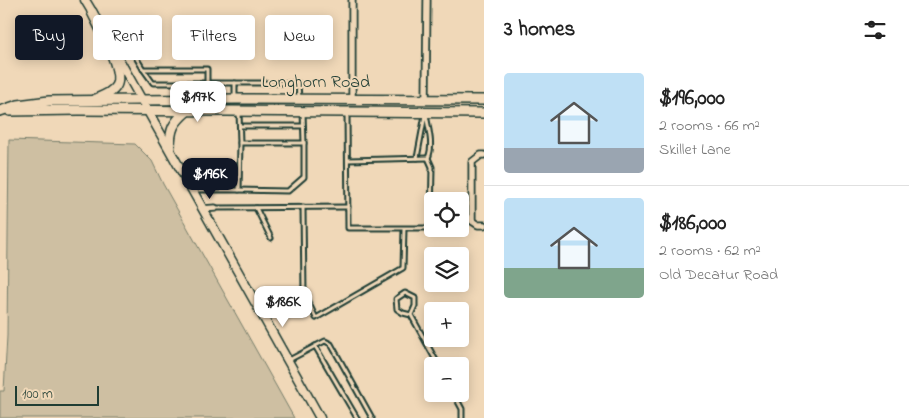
<!DOCTYPE html>
<html lang="en">
<head>
<meta charset="utf-8">
<style>
  body { margin:0; font-family:"Indie Flower",sans-serif; background:#f6f6f6; color:#222; height:100vh; display:flex; flex-direction:column; font-size:19px; white-space:nowrap }
  * { box-sizing:border-box; margin:0 }
  p { font-size:16px; color:#767676 }
  .icon { flex:none; width:28px; height:28px; fill:none; stroke:currentColor; stroke-width:2; stroke-linecap:round; stroke-linejoin:round }
  .map { position:relative; flex:1; overflow:hidden }
  .panel { display:flex; flex-direction:column; background:#fff; width:425px }
  .panel>* { flex:none }
  .hud { position:absolute; left:15px; top:15px; width:394px; height:45px; display:flex; gap:10px }
  .buttons { position:absolute; left:424px; top:192px; display:grid; gap:10px }
  .buttons a { display:grid; place-items:center; width:45px; height:45px; border-radius:5px; background:#fff; box-shadow:0 2px 12px #0003; font-size:25px }
  .scale { position:absolute; left:15px; bottom:12px; width:84px; box-sizing:border-box; padding-left:5px; border:2px solid #1f3d34; border-top:0; font-size:14px; line-height:18px; white-space:nowrap; color:#1f3d34; -webkit-text-stroke:4px #f0d8b8; paint-order:stroke }
  .price { position:absolute; translate:-50% -42px; padding:0 11px; border-radius:10px; background:#fff; color:#222; font-size:16px; line-height:32px; filter:drop-shadow(0 1px 2px #0008) }
  .price::after { content:''; position:absolute; left:50%; top:30px; width:15px; height:11px; margin-left:-8px; background:inherit; clip-path:polygon(0 0,100% 0,50% 100%) }
  .price.selected { background:#111827; color:#fff }
  ul { padding:0; list-style:none }
  li { display:flex; align-items:center; gap:15px; height:125px; padding:0 20px }
  li+li { border-top:1px solid #e0e0e0 }
  li span { display:grid; place-items:center; flex:none; width:140px; height:100px; border-radius:5px; color:#555 }
  li>.icon { margin-inline-start:auto }
  span .icon { width:60px; height:60px; fill:#fffc; stroke-width:1 }
  li b { font-size:21px }
  h2 { display:flex; justify-content:space-between; align-items:center; height:60px; padding:0 20px; font-size:21px }
  .tag { padding:0 18px; border-radius:5px; background:#fff; box-shadow:0 2px 12px #0003; font-size:18px; line-height:45px }
  .tag.selected { background:#111827; color:#fff }
  main { display:flex; flex:1; min-height:0 }
  .map>svg:first-child { display:block }
</style>
</head>
<body>
<main>
<div class="map">
<svg width="484" height="418" viewBox="0 0 484 418">
  <rect width="100%" height="100%" fill="#f0d8b8"/>
  <filter id="ink" filterUnits="userSpaceOnUse"><feTurbulence type="fractalNoise" baseFrequency=".02" numOctaves="2"/><feDisplacementMap in="SourceGraphic" scale="10" xChannelSelector="R" yChannelSelector="G"/><feConvolveMatrix kernelMatrix="1 2 1 2 8 2 1 2 1" color-interpolation-filters="sRGB"/></filter>
  <g filter="url(#ink)">
    <!-- green -->
    <polygon fill="#cebfa2" stroke="#767e6b" points="9,140 135,144 152,161 163,184 294,418 0,418 0,391 4,391 7,336"/>
    <g fill="none" stroke-linecap="round" stroke-linejoin="round">
      <!-- service casing -->
      <g stroke="#1f3d34" stroke-width="7">
        <g id="service">
          <polyline points="106,36 119,29 143,69 153,83 298,83 299,99"/>
          <polyline points="143,69 207,69 207,83"/>
          <polyline points="235,98 235,83"/>
          <polyline points="239,112 240,143 304,143 303,112"/>
          <path d="M 347,113 L 348,228 L 427,228 L 431,222 L 432,167 L 428,158 C 434,145 428,128 426,114"/>
          <polyline points="240,126 303,126"/>
          <polyline points="417,158 425,115"/>
          <polyline points="348,160 428,158"/>
          <polyline points="195,190 239,190 240,143"/>
          <polyline points="239,190 288,191 304,177 304,143"/>
          <polyline points="303,207 304,294 316,318 403,268 404,229"/>
          <polyline points="216,208 348,207"/>
          <polyline points="256,208 271,238"/>
          <polyline points="411,315 415,306 415,298 405,293 396,299 397,309 403,313 411,315 439,366"/>
          <polyline points="315,346 357,418"/>
          <polyline points="289,360 325,341 331,344 372,418"/>
          <polyline points="454,394 462,409 462,418"/>
        </g>
      </g>
      <!-- minor casing -->
      <g stroke="#1f3d34" stroke-width="9">
        <g id="minor">
          <polyline points="352,99 352,0"/>
          <polyline points="426,100 427,0"/>
          <polyline points="484,155 481,155 472,162 472,221 478,225 484,225"/>
          <polyline points="202,209 215,208"/>
        </g>
      </g>
      <!-- tertiary casing -->
      <g stroke="#1f3d34" stroke-width="11">
        <g id="tertiary">
          <polyline points="85,0 94,15"/>
          <polyline points="112,47 320,418"/>
        </g>
      </g>
      <!-- secondary casing -->
      <g stroke="#1f3d34" stroke-width="12">
        <g id="secondary">
          <path d="M 92,12 C 99,27 125,72 116,86 C 112,93 103,96 96,99"/>
          <polyline points="0,111 18,105 49,101 235,99 484,100"/>
          <polyline points="10,111 79,110 484,113"/>
          <path d="M 170,148 C 170,129 173,123 187,111"/>
        </g>
      </g>
      <!-- service -->
      <use href="#service" stroke="#f0d8b8" stroke-width="3"/>
      <!-- minor -->
      <use href="#minor" stroke="#f0d8b8" stroke-width="5.5"/>
      <!-- tertiary -->
      <use href="#tertiary" stroke="#f0d8b8" stroke-width="8"/>
      <!-- secondary -->
      <use href="#secondary" stroke="#f0d8b8" stroke-width="9"/>
    </g>
  </g>
  <g text-anchor="middle" dominant-baseline="central" stroke-width="4" stroke-linejoin="round" paint-order="stroke">
    <!-- street labels -->
    <g font-size="18" fill="#1f3d34" stroke="#f0d8b8">
      <text x="316" y="83">Longhorn Road</text>
    </g>
  </g>
</svg>
<div class="buttons">
<a><svg class="icon" aria-label="locate" viewBox="0 0 24 24"><circle cx="12" cy="12" r="6"/><path d="M12 2v4M12 18v4M2 12h4M18 12h4"/></svg></a>
<a><svg class="icon" aria-label="layers" viewBox="0 0 24 24"><path d="M12 4l9 5-9 5-9-5zM3 14l9 5 9-5"/></svg></a>
<a>+</a>
<a>−</a>
</div>
<div class="scale">100 m</div>
<b class="price" style="left:198px;top:123px">$197K</b>
<b class="price selected" style="left:210px;top:200px">$196K</b>
<b class="price" style="left:283px;top:328px">$186K</b>
<div class="hud">
<a class="tag selected">Buy</a>
<a class="tag">Rent</a>
<a class="tag">Filters</a>
<a class="tag">New</a>
</div>
</div>
<section class="panel">
<h2>3 homes<svg class="icon" aria-label="filters" viewBox="0 0 24 24"><path d="M4 7h16M4 17h16"/><circle cx="9" cy="7" r="2"/><circle cx="15" cy="17" r="2"/></svg></h2>
<ul>
<li><span style="background:linear-gradient(#bfe0f5 75%,#9aa5b1 0)"><svg class="icon" aria-label="home" viewBox="0 0 24 24"><path d="M3 11l9-7 9 7M6 9v11h12V9"/></svg></span><div><b>$196,000</b><p>2 rooms · 66 m²</p><p>Skillet Lane</p></div></li>
<li><span style="background:linear-gradient(#bfe0f5 70%,#7fa58c 0)"><svg class="icon" aria-label="home" viewBox="0 0 24 24"><path d="M3 11l9-7 9 7M6 9v11h12V9"/></svg></span><div><b>$186,000</b><p>2 rooms · 62 m²</p><p>Old Decatur Road</p></div></li>
</ul>
</section>
</main>
</body>
</html>
